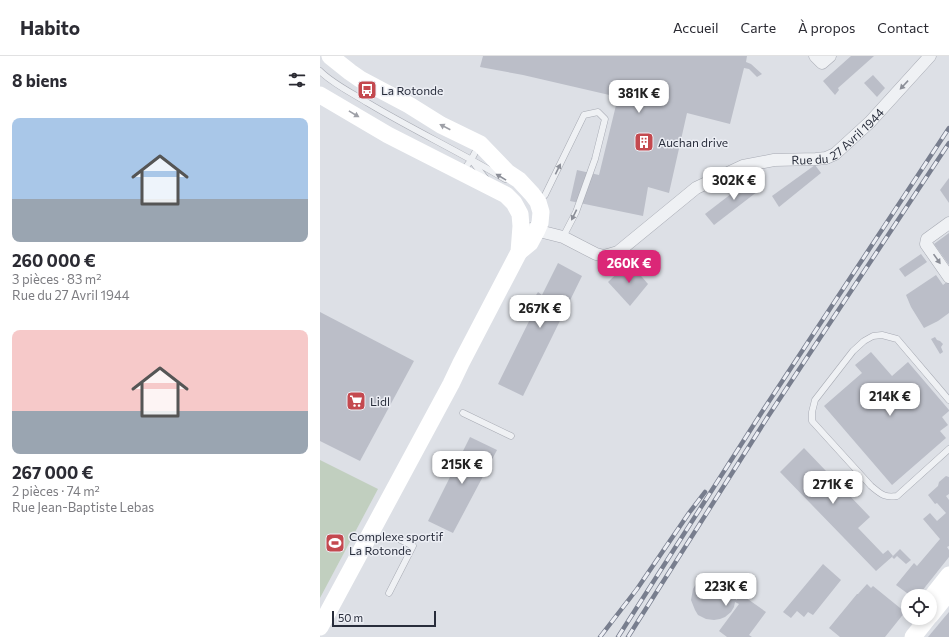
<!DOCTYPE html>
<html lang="fr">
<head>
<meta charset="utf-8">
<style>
  body { margin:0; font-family:Commissioner,sans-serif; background:#f2f2f3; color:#2b2b33; height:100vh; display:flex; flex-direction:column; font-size:15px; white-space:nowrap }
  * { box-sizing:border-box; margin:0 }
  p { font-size:13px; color:#7c7c81 }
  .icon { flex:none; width:22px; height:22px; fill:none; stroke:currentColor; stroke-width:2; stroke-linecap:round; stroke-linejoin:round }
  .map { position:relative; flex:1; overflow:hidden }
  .details { display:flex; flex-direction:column; background:#fff; width:320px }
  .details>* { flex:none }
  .buttons { position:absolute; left:581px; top:533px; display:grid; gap:8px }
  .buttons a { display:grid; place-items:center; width:36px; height:36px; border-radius:50%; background:#fff; box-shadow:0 2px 6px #0003; font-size:20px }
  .scale { position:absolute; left:12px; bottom:10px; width:104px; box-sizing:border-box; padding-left:4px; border:2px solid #282d3b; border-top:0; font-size:11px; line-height:14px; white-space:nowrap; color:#282d3b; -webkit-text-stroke:3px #eceef4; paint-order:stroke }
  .price { position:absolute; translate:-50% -34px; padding:0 9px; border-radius:8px; background:#fff; color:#222; font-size:13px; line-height:26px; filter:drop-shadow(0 1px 2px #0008) }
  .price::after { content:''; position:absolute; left:50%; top:24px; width:12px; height:9px; margin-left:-6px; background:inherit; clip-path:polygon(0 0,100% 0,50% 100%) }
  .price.selected { background:#db2777; color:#fff }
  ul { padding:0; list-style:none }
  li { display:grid; align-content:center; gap:8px; height:212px; padding:0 12px }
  li span { display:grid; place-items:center; height:124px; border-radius:8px; color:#555 }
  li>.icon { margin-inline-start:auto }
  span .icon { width:72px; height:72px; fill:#fffc; stroke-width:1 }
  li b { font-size:17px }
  h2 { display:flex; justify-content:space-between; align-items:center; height:48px; padding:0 12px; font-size:17px }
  header { display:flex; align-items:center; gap:24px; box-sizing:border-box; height:56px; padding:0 20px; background:#fff; border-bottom:1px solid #e1e1e2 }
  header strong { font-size:19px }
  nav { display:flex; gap:22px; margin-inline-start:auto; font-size:14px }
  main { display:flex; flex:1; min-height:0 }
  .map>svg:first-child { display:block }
</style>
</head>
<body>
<header>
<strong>Habito</strong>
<nav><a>Accueil</a><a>Carte</a><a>À propos</a><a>Contact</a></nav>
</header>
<main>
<section class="details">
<h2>8 biens<svg class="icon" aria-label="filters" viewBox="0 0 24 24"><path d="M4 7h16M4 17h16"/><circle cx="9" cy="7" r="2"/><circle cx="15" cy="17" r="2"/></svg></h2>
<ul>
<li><span style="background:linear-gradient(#a9c7e8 65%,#9aa5b1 0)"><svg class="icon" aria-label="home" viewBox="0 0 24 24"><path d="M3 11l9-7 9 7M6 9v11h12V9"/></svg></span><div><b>260 000 €</b><p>3 pièces · 83 m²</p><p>Rue du 27 Avril 1944</p></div></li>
<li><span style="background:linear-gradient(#f6c9c9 65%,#9aa5b1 0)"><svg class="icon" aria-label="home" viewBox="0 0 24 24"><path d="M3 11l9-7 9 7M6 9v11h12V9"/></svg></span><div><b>267 000 €</b><p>2 pièces · 74 m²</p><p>Rue Jean-Baptiste Lebas</p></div></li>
</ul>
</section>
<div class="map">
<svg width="629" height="581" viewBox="0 0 629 581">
  <rect width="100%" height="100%" fill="#dde0e6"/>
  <!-- grass -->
  <polygon fill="#c1cfbf" points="0,404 58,433 0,542"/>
  <!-- building -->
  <g fill="#bbbec8">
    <polygon points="163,0 427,0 426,6 431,8 442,18 437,21 429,13 424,12 410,68 367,57 349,137 328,131 323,160 250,145 257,114 279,119 298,41 203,19 160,11"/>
    <polygon points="531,0 554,0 518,32 519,34 515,39 503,25"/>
    <polygon points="553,19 565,32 557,41 544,27"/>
    <polygon points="495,109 501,117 459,151 452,140"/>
    <polygon points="433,121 442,132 394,169 385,158"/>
    <polygon points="629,122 629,147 620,134"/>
    <polygon points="629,177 629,209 614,188"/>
    <polygon points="601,198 607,206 585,221 579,213"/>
    <polygon points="309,206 328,228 310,250 288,226"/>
    <polygon points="238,207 262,220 203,340 178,328 218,247 213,244 218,236 222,239"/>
    <polygon points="616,219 623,229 628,225 629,226 629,257 618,265 604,272 591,251 586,239"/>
    <polygon points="0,256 94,305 40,405 0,385"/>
    <polygon points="615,281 617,284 620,285 623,288 621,291 623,296 620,298 611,283"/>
    <polygon points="551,296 572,320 588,306 629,354 629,355 622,361 628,369 620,375 626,382 572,429 504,350 542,317 535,309"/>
    <polygon points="150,381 177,394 133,477 108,465"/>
    <polygon points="484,392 550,461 538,472 563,498 568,494 573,500 556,515 460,416"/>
    <polygon points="626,420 629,421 629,438 626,440 629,444 629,490 627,491 629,494 629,501 598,540 591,540 576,529 594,507 597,510 620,483 603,463 610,457 617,465 626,457 617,447 615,448 608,439 618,430 619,426"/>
    <polygon points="580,493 591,504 586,508 577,500 574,503 572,501"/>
    <polygon points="503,508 521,524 493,559 488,556 484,561 477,555 471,562 463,556"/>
    <polygon points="387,520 395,520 404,522 408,525 413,531 416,540 416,544 422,539 446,556 429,579 432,581 407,581 399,575 419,548 415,546 414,551 411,556 405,561 400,563 394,564 386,563 378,559 375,554 371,544 373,533 377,526"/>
    <polygon points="547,528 551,532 553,530 585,556 565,581 520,581 509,572 537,538 538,538"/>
    <polygon points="629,556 629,581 608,581 623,563"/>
  </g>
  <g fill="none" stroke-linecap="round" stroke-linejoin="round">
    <!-- lane casing -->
    <g stroke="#a7aab3" stroke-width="7">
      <g id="lane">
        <path d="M 0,15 C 13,28 32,37 48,47 C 93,74 140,96 185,123"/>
        <polyline points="152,105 166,123"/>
        <polyline points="143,115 151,104 159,89"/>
        <polyline points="219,145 225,139 264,59 278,56 285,63 275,103 256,156 243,181"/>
        <path d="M 629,344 L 577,283 L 562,279 L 553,280 L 544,285 L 533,295 L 495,344 L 492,356 L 492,365 L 551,430 C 561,438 564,442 577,440 L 629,393"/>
        <polyline points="143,357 191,380"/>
        <polyline points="69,537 93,490 79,483"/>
      </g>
    </g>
    <!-- street casing -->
    <g stroke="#a7aab3" stroke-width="13">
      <g id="street">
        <polyline points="495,0 502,7 510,0"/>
        <polyline points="629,167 607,183 606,188 629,221"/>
        <path id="s1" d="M 211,173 L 243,181 L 276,198 L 284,200 L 298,196 L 376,132 L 423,110 L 454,104 L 496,103 L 506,102 L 515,98 L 550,66 L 610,0"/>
      </g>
    </g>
    <!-- lane -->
    <use href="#lane" stroke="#eff1f4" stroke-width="6"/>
    <!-- street -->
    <use href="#street" stroke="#eff1f4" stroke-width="12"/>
    <!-- secondary -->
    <g stroke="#fff" stroke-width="17">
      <polyline points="10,0 30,16 40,23 89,49 121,69 160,88 187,116 199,124 212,138 218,146 221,156 220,167 217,174 210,187 199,196"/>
      <polyline points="0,39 68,79 186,139 194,147 200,158 201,170 199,196 141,307 131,328 0,571"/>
      <polyline points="610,543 629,519"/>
      <polyline points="610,560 629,536"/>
      <polyline points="593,581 608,562"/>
    </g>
    <!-- rail casing -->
    <g stroke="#787e8e" stroke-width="4.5">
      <g id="rail">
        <polyline points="280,581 317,533 369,457 385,436"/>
        <polyline points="298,581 440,359 629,72"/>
        <polyline points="308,581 447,362 629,87"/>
      </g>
    </g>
    <!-- rail -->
    <use href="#rail" stroke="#eceef4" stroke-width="3" stroke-dasharray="9" stroke-linecap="butt"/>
  </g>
  <!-- one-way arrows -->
  <defs><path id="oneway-solid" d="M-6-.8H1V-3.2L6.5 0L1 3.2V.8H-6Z"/></defs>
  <g fill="#8c8f98">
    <use href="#oneway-solid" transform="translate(584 29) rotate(133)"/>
    <use href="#oneway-solid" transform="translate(238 113) rotate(-64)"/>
    <use href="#oneway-solid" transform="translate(181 121) rotate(-149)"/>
    <use href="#oneway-solid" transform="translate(254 159) rotate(116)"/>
    <use href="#oneway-solid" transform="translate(617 203) rotate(55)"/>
  </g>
  <g fill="#9ea0a7">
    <use href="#oneway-solid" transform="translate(34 58) rotate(31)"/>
    <use href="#oneway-solid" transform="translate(125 71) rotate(-153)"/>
  </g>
  <!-- icons -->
  <defs>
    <g id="bus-square" transform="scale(1)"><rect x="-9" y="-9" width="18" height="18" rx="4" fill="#c4494f" stroke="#eceef4"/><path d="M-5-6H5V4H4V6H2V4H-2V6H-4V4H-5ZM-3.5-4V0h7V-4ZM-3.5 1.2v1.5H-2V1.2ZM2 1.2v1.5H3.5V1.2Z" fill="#fff"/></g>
    <g id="building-square" transform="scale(1)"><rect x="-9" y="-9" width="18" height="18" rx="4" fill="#c4494f" stroke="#eceef4"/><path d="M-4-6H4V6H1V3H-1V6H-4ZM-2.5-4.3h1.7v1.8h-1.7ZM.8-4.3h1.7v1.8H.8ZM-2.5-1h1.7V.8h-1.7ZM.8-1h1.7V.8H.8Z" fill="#fff"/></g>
    <g id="supermarket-square" transform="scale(1)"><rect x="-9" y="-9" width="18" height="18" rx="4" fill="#c4494f" stroke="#eceef4"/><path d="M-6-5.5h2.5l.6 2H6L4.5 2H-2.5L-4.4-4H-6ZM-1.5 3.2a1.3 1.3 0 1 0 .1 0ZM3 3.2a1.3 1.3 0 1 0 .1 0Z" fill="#fff"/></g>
    <g id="stadium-square" transform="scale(1)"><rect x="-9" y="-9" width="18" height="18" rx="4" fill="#c4494f" stroke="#eceef4"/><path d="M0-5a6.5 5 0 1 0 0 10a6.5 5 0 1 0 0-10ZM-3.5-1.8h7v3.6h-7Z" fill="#fff"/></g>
  </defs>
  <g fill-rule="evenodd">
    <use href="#bus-square" x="47" y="34"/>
    <use href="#building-square" x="324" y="86"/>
    <use href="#supermarket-square" x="36" y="345"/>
    <use href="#stadium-square" x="15" y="487"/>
  </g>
  <g text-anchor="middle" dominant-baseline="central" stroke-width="3" stroke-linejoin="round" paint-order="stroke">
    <!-- poi labels -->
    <g font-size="12" fill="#282d3b" stroke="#eceef4" text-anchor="start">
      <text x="61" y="34">La Rotonde</text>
      <text x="338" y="86">Auchan drive</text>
      <text x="50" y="345">Lidl</text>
      <text x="29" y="480">Complexe sportif<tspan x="29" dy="14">La Rotonde</tspan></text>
    </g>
    <!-- street labels -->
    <g font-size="12" fill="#282d3b" stroke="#eceef4">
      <text stroke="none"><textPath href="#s1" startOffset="349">Rue du 27 Avril 1944</textPath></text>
    </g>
  </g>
</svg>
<div class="buttons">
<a><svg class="icon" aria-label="locate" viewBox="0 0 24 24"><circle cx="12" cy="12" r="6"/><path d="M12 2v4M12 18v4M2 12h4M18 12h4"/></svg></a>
</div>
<div class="scale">50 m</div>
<b class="price" style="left:319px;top:58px">381K €</b>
<b class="price" style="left:414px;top:145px">302K €</b>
<b class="price selected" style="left:309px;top:228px">260K €</b>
<b class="price" style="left:220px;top:273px">267K €</b>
<b class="price" style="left:570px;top:361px">214K €</b>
<b class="price" style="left:142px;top:429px">215K €</b>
<b class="price" style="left:513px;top:449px">271K €</b>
<b class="price" style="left:406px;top:551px">223K €</b>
</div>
</main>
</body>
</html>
